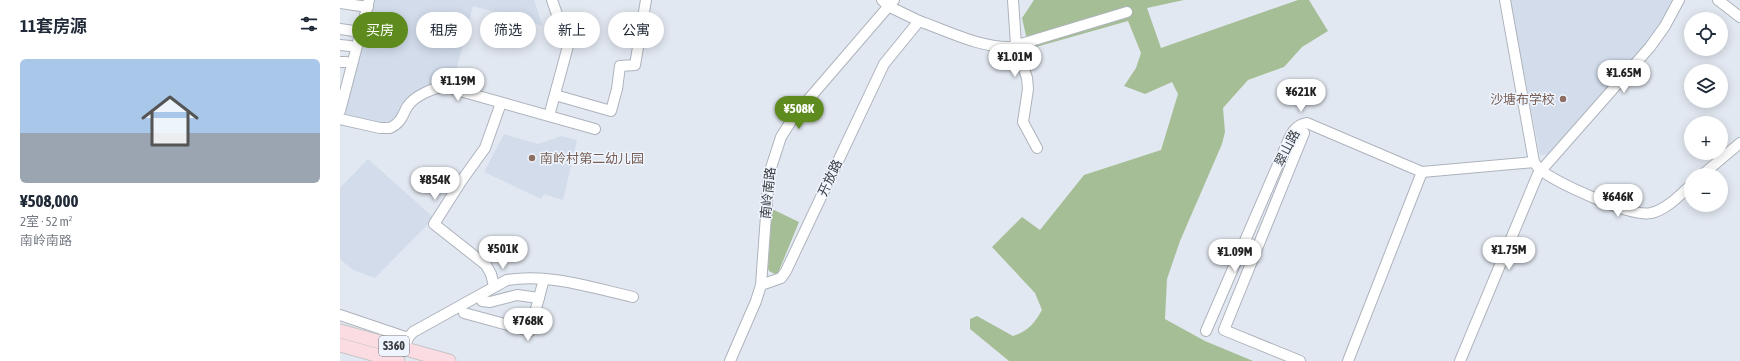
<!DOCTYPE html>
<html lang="zh">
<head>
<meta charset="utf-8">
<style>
  body { margin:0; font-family:"Asap Condensed","Noto Sans SC",sans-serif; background:#f2f2f3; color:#1f2937; height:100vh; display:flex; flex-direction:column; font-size:15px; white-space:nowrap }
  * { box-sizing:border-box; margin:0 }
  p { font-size:13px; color:#747a83 }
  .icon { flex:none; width:22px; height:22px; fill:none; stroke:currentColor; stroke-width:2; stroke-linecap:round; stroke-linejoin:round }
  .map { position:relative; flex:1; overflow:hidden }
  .sheet { display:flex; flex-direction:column; background:#fff; width:340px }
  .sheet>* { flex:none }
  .guide { position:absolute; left:12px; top:12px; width:380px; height:36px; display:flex; gap:8px }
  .buttons { position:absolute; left:1344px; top:12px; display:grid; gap:8px }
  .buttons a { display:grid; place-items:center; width:44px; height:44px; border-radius:50%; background:#fff; box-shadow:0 2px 10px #0003; font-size:20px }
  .price { position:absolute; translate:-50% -34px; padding:0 9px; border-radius:14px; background:#fff; color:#222; font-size:13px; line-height:26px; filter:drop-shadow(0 1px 2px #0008) }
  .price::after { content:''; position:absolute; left:50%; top:24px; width:12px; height:9px; margin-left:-6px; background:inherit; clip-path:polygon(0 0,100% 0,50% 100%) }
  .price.current { background:#5d8b1d; color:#fff }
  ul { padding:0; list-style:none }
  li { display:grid; align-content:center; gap:8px; height:212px; padding:0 20px }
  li+li { border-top:1px solid #e0e1e3 }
  li span { display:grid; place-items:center; height:124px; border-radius:6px; color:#555 }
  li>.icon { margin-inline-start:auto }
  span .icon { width:72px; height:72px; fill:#fffc; stroke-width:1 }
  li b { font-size:17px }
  h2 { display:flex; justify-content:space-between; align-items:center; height:48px; padding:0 20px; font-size:17px }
  .tag { padding:0 14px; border-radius:18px; background:#fff; box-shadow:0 2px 10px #0003; font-size:14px; line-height:36px }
  .tag.current { background:#5d8b1d; color:#fff }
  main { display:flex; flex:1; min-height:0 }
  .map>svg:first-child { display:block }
</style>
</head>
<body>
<main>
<section class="sheet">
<h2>11套房源<svg class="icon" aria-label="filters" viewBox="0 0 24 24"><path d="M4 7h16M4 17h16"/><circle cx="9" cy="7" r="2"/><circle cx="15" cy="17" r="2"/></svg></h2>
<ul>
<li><span style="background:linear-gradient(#a9c7e8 60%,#9aa5b1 0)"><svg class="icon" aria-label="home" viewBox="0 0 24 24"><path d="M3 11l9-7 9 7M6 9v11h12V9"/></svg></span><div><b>¥508,000</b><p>2室 · 52 m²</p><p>南岭南路</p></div></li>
</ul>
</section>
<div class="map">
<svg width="1400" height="361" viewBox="0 0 1400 361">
  <rect width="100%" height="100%" fill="#e2e8f1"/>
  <!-- built -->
  <g fill="#d2dceb">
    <polygon points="34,0 194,0 203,26 133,6 116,71 61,104 54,120 40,123 4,116"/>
    <polygon points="1170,0 1332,0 1326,14 1307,43 1208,154 1200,155"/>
    <polygon points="164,134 198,144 221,136 237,140 223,200 204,194 201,199 144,172"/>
    <polygon points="28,159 94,218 35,278 13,270 0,259 0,188"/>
  </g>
  <!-- green -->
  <g fill="#a5be95">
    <path d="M 694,0 L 844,0 L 807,8 L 821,48 L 958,0 L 969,0 L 988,31 L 962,47 L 944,67 L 908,80 L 883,108 L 885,132 L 882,144 L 840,241 L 827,279 L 825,319 L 865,341 L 913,361 L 669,361 L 630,329 L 630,319 L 637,316 L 673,336 C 688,331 694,324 702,310 L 695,293 L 652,247 L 682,217 L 700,230 L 744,175 L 821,150 L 838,94 L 832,82 L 805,94 L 784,86 L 796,68 L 801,53 L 788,21 L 689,49 L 682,18 Z"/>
    <polygon points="432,209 459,222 438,273 435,274 429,271 428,268"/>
  </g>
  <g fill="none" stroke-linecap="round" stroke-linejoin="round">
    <!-- minor casing -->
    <g stroke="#adb3bc" stroke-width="12">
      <g id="minor">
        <polyline points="673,0 676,45 687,78 688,89 683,122 697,148"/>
        <path d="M 1165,0 L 1194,162 C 1196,165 1199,169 1202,171 C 1218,183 1292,218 1311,213 C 1326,210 1340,195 1351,185"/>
        <polyline points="1378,0 1400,17"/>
        <polyline points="0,3 28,7"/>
        <path d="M 579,21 C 608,31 640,48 671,47 L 787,12"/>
        <polyline points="0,29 14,31"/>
        <polyline points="0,45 10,46"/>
        <polyline points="0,62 6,62"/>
        <polyline points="215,95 271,111 277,89 280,66 295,65 306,0"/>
        <polyline points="0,111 29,0"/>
        <polyline points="209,116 228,46 212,0"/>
        <path d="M 0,119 L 40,128 L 50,128 C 61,123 62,116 67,107 C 74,96 94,87 106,87 L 255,129"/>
        <polyline points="1362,175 1400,143"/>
        <polyline points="421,285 429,174 441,137 455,115 554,0"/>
        <polyline points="154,286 151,274 146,265 94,224 122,180 145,148 161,103"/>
        <polyline points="142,301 150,302 177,295 199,298"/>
        <polyline points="124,313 190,331 204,279"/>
        <polyline points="0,315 68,338"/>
        <path d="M 866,331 L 943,153 C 949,140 952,125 967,123 L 1082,172 L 1194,162"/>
        <path d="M 64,349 L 68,338 L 73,332 L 167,280 C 209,273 253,288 293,297"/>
        <polyline points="390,361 416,301 421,285 441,278 446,271 544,64 579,21 548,6 542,0"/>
        <polyline points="960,361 884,330 964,133"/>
        <polyline points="1008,361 1082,172"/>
        <polyline points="1120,361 1198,174 1310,47 1325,26 1339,0"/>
      </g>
    </g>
    <!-- major casing -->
    <g stroke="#c4c5c6" stroke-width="15">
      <g id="major">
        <polyline points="0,331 109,361"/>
        <polyline points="0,345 58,361"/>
      </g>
    </g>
    <!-- minor -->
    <use href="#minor" stroke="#fff" stroke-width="10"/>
    <!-- major -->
    <use href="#major" stroke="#fcdce3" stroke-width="13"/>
  </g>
  <!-- markers -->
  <g fill="#8d6e63" stroke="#eff5fe" stroke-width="1.5">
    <circle cx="1223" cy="99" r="4"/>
    <circle cx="192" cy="158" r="4"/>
  </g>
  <g text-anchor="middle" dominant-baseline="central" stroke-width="3" stroke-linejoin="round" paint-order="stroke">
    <!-- shield labels -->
    <rect fill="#eff5fe" stroke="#71747a" stroke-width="1" x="39" y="336" width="30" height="20" rx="3"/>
    <g font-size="12" font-weight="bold" fill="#3b3d41">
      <text x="54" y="346">S360</text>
    </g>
    <!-- education labels -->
    <g font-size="13" fill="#785e54" stroke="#eff5fe" text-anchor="end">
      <text x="1215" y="99">沙塘布学校</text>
      <text x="200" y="158" text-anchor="start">南岭村第二幼儿园</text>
    </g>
    <!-- street labels -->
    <g font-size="13" fill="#3b3d41" stroke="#eff5fe">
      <text transform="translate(947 148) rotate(-63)">翠山路</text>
      <text transform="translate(490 178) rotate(-65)">开放路</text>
      <text transform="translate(428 193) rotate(-84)">南岭南路</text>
    </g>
  </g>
</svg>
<div class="buttons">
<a><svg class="icon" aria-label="locate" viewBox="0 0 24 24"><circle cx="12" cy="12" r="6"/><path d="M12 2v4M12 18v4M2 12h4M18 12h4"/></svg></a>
<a><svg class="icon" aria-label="layers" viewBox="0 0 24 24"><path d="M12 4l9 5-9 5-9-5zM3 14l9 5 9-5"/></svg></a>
<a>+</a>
<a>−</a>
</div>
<b class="price" style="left:675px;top:78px">¥1.01M</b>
<b class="price" style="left:1284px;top:94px">¥1.65M</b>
<b class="price" style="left:118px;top:102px">¥1.19M</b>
<b class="price" style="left:961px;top:113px">¥621K</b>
<b class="price current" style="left:459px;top:130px">¥508K</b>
<b class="price" style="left:95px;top:201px">¥854K</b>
<b class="price" style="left:1278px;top:218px">¥646K</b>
<b class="price" style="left:163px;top:270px">¥501K</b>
<b class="price" style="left:1169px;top:271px">¥1.75M</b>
<b class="price" style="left:895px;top:273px">¥1.09M</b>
<b class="price" style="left:188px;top:342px">¥768K</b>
<div class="guide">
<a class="tag current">买房</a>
<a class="tag">租房</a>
<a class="tag">筛选</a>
<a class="tag">新上</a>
<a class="tag">公寓</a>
</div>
</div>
</main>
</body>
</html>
